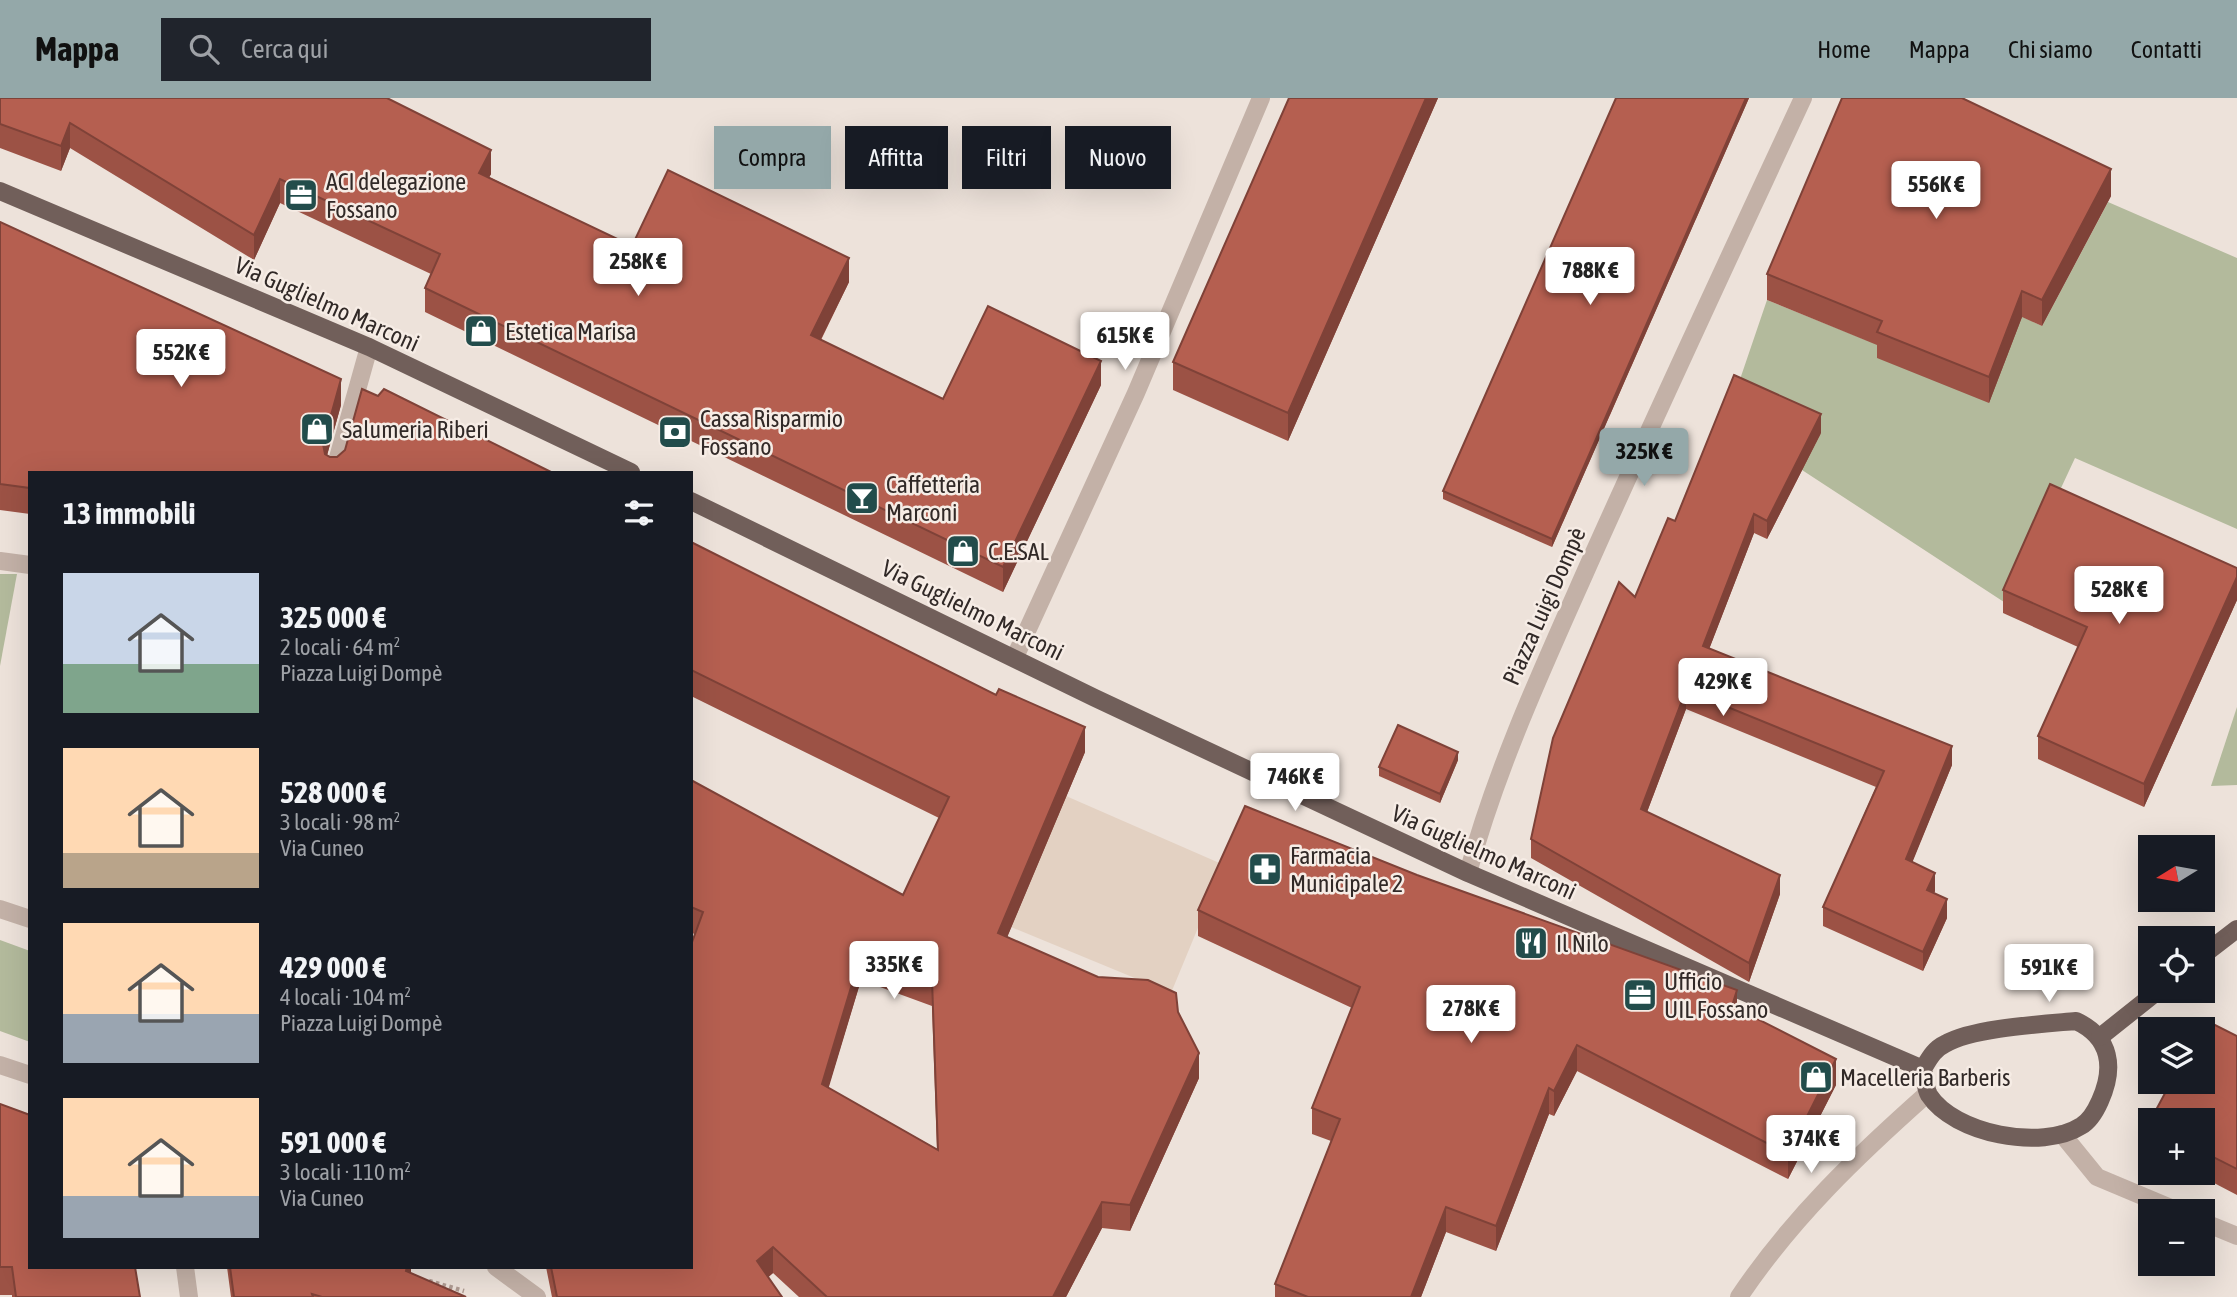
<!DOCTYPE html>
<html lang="it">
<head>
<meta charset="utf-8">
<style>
  body { margin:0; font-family:"Asap Condensed",sans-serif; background:#20242c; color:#f1f3f6; height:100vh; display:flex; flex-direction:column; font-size:26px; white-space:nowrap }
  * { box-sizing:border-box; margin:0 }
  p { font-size:23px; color:#9ea1a6 }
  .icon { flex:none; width:38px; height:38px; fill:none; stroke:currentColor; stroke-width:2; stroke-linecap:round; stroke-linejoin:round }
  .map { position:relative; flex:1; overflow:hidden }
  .sheet { position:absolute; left:28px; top:373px; width:665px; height:798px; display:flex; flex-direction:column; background:#171b24; border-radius:0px; box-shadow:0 7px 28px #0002 }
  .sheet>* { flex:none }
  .guide { position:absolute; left:714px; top:28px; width:665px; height:63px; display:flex; gap:14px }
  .needle { width:46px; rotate:259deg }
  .fabs { position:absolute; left:2138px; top:737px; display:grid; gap:14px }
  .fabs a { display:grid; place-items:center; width:77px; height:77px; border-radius:0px; background:#171b24; box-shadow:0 7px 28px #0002; font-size:35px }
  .price { position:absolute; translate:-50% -60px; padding:0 16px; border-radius:7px; background:#fff; color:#222; font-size:23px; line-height:46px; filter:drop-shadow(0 2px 4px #0008) }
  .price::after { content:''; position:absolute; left:50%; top:42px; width:21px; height:16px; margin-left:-10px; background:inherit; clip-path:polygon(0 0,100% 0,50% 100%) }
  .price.active { background:#94a8a9; color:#111 }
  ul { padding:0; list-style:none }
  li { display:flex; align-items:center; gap:21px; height:175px; padding:0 35px }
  li span { display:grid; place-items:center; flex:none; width:196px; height:140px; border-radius:0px; color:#555 }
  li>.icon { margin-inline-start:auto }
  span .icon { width:84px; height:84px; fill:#fffc; stroke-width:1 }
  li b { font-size:30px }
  h2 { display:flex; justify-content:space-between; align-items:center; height:84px; padding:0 35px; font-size:30px }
  .chip { padding:0 24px; border-radius:0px; background:#171b24; box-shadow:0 7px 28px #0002; font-size:24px; line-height:63px }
  .chip.active { background:#94a8a9; color:#111 }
  header { display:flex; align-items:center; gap:42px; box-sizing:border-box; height:98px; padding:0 35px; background:#94a8a9; color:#111 }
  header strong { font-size:33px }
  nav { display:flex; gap:38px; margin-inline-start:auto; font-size:24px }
  .search { width:490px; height:63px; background:#20242c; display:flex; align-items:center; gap:18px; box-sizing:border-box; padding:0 24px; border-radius:0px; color:#9ea1a6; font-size:26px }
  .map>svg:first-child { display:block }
</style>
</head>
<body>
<header>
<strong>Mappa</strong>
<div class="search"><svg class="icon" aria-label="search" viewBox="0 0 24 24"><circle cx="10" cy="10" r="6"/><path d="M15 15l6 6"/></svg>Cerca qui</div>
<nav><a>Home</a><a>Mappa</a><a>Chi siamo</a><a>Contatti</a></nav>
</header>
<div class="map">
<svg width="2237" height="1199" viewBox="0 0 2237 1199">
  <rect width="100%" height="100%" fill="#ede2da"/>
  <!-- green -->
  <g fill="#b3ba9c">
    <polygon points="2108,104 2237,160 2237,431 2075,360 2007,506 1802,372 1735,296 1767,202 1866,242 1905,163 2042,228"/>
    <polygon points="0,476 17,476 0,568"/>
    <polygon points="2237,609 2237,687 2211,688"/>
    <polygon points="0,842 30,853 30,944 0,933"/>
  </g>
  <!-- plaza -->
  <polygon fill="#e3d1c2" points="1066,698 1224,767 1171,895 1011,829"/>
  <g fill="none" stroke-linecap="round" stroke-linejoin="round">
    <!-- path -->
    <polyline stroke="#af9b92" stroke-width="4.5" stroke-dasharray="3.5 3.5" stroke-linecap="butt" points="429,1183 464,1193"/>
    <!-- minor -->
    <g stroke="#c3b1a7" stroke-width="18">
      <polyline points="334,374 369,249"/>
      <polyline points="0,463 30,467"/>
      <polyline points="1015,559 1136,295 1261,0"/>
      <path d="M 1468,775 C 1498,665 1546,563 1592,459 C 1661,305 1732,153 1803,0"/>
      <polyline points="0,811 30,821"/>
      <polyline points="0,967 30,977"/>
      <polyline points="2062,1036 2097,1079 2178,1113"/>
      <polyline points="2203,1124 2237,1138"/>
      <polyline points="185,1169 189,1199"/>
      <polyline points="496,1169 537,1199"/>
      <path d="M 1739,1199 C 1792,1120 1857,1058 1928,995"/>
    </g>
    <!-- major -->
    <g stroke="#715f5a" stroke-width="18">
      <polyline points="0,93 369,249 631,374"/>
      <polyline points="691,403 1095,600 1468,775 1923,971"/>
      <polyline points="2203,857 2237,831"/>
      <path d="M 2076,923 C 2111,939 2115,970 2100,1003 C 2096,1012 2090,1023 2081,1028 C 2042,1053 1954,1036 1929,997 C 1925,990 1925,979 1923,971 C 1929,961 1934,951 1945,946 C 1972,930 2043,926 2076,923 Z"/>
      <polyline points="2100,939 2159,892"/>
    </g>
  </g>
  <!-- wall -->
  <g fill="#9c5245" fill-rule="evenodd">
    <polygon points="0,0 491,76 489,79 632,148 849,184 821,242 943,301 1101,287 1003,494 425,214 425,190 431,176 280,105 254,162 70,50 61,73 0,50"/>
    <polygon points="1289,0 1438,0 1288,343 1173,292 1173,264"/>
    <polygon points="1616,0 1749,0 1552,449 1443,401 1443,393"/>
    <polygon points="1965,2 2111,98 2042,228 2022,219 1989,305 1877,260 1877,247 1767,202 1767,176"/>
    <polygon points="0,124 341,307 327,357 330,359 551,374 30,374 30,416 0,412"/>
    <polygon points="1821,335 1767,441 1754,435 1709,551 1952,667 1912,764 1935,793 1934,795 1947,820 1923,873 1823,828 1823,809 1876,689 1686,611 1647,714 1780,796 1749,884 1531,760 1531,741 1635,499"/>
    <path d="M 691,444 L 1085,654 L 1007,839 L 1178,914 L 1199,980 L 1130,1133 L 1102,1130 L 1066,1199 L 799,1199 L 773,1175 L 768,1179 L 782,1199 L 552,1199 L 546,1169 L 691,1169 L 695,836 L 691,835 L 691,682 L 903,797 L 939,720 L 691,598 ZM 861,882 L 932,908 L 937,1051 L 828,990 Z"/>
    <polygon points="2237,470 2237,502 2144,709 2038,661 2038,638 2078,549 2003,515 2003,492"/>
    <polygon points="1458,662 1440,705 1379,678 1379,669"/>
    <polygon points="1198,812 1737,911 1836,987 1788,1081 1577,973 1554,1018 1549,1016 1496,1153 1446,1134 1421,1199 1275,1199 1275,1186 1331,1043 1312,1036 1312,1010 1352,910 1198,838"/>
    <polygon points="2203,921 2237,938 2237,1097 2193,1074 2203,1074 2203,1022 2151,1022 2151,1052 2149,1051 2149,1025 2171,984 2203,984 2203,931 2198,931"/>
    <polygon points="0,1006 140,1199 12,1199 12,1197 0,1197"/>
    <polygon points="227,1169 411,1169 411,1175 466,1199 231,1199"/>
  </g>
  <!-- shaded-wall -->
  <g fill="#7f4238">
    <polygon points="1426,0 1438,0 1288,343 1288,315"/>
    <polygon points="1746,0 1749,0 1552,449 1552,441"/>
    <polygon points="70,25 70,50 61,73 61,48"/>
    <polygon points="491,52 491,76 479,99 479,75"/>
    <polygon points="2111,71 2111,98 2042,228 2042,202"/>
    <polygon points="280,81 280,105 254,162 254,137"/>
    <polygon points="849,160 849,184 811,261 811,237"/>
    <polygon points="2022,193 2022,219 1989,305 1989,279"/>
    <polygon points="1101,263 1101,287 1003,494 1003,469"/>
    <polygon points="341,281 341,307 323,372 323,346"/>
    <polygon points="1821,316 1821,335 1767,441 1767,423"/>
    <polygon points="1754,416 1754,435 1703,567 1703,548"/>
    <polygon points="2237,479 2237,502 2144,709 2144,686"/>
    <polygon points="1686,592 1686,611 1641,730 1641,711"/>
    <polygon points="1085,629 1085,654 998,861 998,835"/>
    <polygon points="1952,648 1952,667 1906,780 1906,761"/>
    <polygon points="1458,654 1458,662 1440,705 1440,696"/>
    <polygon points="1935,775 1935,793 1927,811 1927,792"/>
    <polygon points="1780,777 1780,796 1749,884 1749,865"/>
    <polygon points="1947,801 1947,820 1923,873 1923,854"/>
    <polygon points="861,856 861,882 822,1012 822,986"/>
    <polygon points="1737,892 1737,918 1732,908"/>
    <polygon points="1577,947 1577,973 1554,1018 1554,993"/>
    <polygon points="1199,955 1199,980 1130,1133 1130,1107"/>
    <polygon points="1836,961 1836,987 1788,1081 1788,1056"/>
    <polygon points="1549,990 1549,1016 1496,1153 1496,1128"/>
    <polygon points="1102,1104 1102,1130 1066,1199 1053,1199"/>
    <polygon points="1446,1109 1446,1134 1421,1199 1411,1199"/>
    <polygon points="773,1149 773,1175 757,1189 757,1163"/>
    <polygon points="407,1169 411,1169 411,1185 406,1173"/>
  </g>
  <!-- building -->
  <g fill="#b55f50" stroke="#7f4238" stroke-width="2" fill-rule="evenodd">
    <polygon points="0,0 387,0 491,52 479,75 632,148 668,72 849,160 811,237 943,301 988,208 1101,263 1003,469 425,190 440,156 280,81 254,137 70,25 61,48 0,26"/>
    <polygon points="1289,0 1426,0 1288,315 1173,264"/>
    <polygon points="1616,0 1746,0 1552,441 1443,393"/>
    <polygon points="1842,0 1962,0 2111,71 2042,202 2022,193 1989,279 1877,234 1882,223 1767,176"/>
    <polygon points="0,124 341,281 323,346 325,356 330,359 337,359 345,352 362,291 378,298 384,291 551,374 30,374 30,390 0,386"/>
    <polygon points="1734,277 1821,316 1767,423 1754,416 1703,548 1952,648 1906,761 1935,775 1927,792 1947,801 1923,854 1823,809 1884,673 1686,592 1641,711 1780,777 1749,865 1531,741 1553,640 1619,484 1635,499 1668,420 1675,423"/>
    <polygon points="2050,386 2237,470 2237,479 2144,686 2038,638 2087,529 2003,492"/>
    <path d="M 691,444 L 996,597 L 999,591 L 1085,629 L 998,835 L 1098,879 L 1148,882 L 1176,895 L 1178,914 L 1199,955 L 1130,1107 L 1102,1104 L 1053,1199 L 827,1199 L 773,1149 L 757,1163 L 782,1199 L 557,1199 L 551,1169 L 691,1169 L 691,847 L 703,814 L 691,809 L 691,682 L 903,797 L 949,699 L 691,572 ZM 861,856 L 932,882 L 938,1052 L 822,986 Z"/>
    <polygon points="1398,627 1458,654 1440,696 1379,669"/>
    <polygon points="1245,708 1417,777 1737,892 1732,908 1836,961 1788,1056 1577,947 1554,993 1549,990 1496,1128 1446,1109 1411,1199 1308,1199 1275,1186 1340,1021 1312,1010 1360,889 1198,812"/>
    <polygon points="2203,921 2237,938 2237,1071 2203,1054 2203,1022 2151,1022 2151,1026 2149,1025 2171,984 2203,984 2203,931 2198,931"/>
    <polygon points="0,1006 30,1017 30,1169 135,1169 140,1199 16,1199 12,1169 0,1169"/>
    <polygon points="230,1169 407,1169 406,1173 466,1199 322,1199 312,1196 313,1199 234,1199"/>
  </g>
  <!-- icons -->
  <defs>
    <g id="office-square" transform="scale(1.75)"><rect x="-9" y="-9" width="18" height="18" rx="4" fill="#224c4b" stroke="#f6ece5"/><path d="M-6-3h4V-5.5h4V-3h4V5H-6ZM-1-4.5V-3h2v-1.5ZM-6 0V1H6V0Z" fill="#fff"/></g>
    <g id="shop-square" transform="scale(1.75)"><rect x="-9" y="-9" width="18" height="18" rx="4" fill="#224c4b" stroke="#f6ece5"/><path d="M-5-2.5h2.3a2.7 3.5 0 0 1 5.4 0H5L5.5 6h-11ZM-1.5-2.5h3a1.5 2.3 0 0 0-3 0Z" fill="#fff"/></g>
    <g id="bank-square" transform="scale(1.75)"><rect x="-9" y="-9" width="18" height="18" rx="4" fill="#224c4b" stroke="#f6ece5"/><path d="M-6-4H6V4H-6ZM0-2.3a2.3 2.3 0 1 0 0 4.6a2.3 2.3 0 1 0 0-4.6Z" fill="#fff"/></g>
    <g id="bar-square" transform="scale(1.75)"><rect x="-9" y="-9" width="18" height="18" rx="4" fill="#224c4b" stroke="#f6ece5"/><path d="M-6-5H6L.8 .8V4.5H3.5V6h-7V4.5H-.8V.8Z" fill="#fff"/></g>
    <g id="pharmacy-square" transform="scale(1.75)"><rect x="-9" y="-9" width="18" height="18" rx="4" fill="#224c4b" stroke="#f6ece5"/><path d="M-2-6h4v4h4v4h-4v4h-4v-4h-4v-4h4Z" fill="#fff"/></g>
    <g id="restaurant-square" transform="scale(1.75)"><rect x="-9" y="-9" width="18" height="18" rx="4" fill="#224c4b" stroke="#f6ece5"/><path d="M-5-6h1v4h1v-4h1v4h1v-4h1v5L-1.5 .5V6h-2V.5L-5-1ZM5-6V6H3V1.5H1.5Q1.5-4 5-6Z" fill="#fff"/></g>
  </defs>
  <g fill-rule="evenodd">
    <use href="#office-square" x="301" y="97"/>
    <use href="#shop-square" x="481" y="233"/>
    <use href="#shop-square" x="317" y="331"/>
    <use href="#bank-square" x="675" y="334"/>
    <use href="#bar-square" x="862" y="400"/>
    <use href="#shop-square" x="963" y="453"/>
    <use href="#pharmacy-square" x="1265" y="771"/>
    <use href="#restaurant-square" x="1531" y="845"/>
    <use href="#office-square" x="1640" y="897"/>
    <use href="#shop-square" x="1816" y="979"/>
  </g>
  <g text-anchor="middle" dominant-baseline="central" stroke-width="5" stroke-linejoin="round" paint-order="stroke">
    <!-- poi labels -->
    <g font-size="24" fill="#312927" stroke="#f6ece5" text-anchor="start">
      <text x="326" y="83">ACI delegazione<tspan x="326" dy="28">Fossano</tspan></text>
      <text x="505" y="233">Estetica Marisa</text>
      <text x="700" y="320">Cassa Risparmio<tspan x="700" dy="28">Fossano</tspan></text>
      <text x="342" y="331">Salumeria Riberi</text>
      <text x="886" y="386">Caffetteria<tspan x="886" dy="28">Marconi</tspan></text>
      <text x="988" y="453">C.E.SAL</text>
      <text x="1290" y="757">Farmacia<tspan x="1290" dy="28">Municipale 2</tspan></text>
      <text x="1556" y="845">Il Nilo</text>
      <text x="1664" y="883">Ufficio<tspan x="1664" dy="28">UIL Fossano</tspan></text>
      <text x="1840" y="979">Macelleria Barberis</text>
    </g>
    <!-- street labels -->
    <g font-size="24" fill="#312927" stroke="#f6ece5">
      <text transform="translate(327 206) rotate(24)">Via Guglielmo Marconi</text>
      <text transform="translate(1544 508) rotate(-66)">Piazza Luigi Dompè</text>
      <text transform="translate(973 512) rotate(26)">Via Guglielmo Marconi</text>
      <text transform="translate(1484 754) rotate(24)">Via Guglielmo Marconi</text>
    </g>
  </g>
</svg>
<div class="fabs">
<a><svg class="needle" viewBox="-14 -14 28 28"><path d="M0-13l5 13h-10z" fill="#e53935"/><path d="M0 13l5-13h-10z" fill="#9ea1a6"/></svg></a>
<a><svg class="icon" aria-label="locate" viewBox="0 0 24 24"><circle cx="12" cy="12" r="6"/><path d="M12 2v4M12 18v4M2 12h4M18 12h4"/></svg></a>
<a><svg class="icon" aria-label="layers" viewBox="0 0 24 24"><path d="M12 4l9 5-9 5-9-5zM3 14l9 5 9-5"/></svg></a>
<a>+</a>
<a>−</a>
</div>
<b class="price" style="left:1936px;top:123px">556K €</b>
<b class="price" style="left:638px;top:200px">258K €</b>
<b class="price" style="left:1590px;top:209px">788K €</b>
<b class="price" style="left:1125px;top:274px">615K €</b>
<b class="price" style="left:181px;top:291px">552K €</b>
<b class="price active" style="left:1644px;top:390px">325K €</b>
<b class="price" style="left:2119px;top:528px">528K €</b>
<b class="price" style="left:1723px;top:620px">429K €</b>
<b class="price" style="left:1295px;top:715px">746K €</b>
<b class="price" style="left:894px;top:903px">335K €</b>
<b class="price" style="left:2049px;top:906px">591K €</b>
<b class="price" style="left:1471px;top:947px">278K €</b>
<b class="price" style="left:1811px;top:1077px">374K €</b>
<div class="guide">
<a class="chip active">Compra</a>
<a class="chip">Affitta</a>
<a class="chip">Filtri</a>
<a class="chip">Nuovo</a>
</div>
<section class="sheet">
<h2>13 immobili<svg class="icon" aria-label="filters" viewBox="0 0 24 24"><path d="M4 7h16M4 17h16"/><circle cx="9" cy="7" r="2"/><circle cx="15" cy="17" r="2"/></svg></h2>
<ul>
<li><span style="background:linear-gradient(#c9d6e8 65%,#7fa58c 0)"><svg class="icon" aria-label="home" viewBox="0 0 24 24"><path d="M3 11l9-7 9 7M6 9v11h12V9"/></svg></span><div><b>325 000 €</b><p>2 locali · 64 m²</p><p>Piazza Luigi Dompè</p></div></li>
<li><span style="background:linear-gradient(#ffd9b3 75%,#b9a48a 0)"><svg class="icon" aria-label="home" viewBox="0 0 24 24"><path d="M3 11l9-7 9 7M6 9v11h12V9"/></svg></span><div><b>528 000 €</b><p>3 locali · 98 m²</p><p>Via Cuneo</p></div></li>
<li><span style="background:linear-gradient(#ffd9b3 65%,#9aa5b1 0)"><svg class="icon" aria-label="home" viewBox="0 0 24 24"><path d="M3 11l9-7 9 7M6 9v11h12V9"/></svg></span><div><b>429 000 €</b><p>4 locali · 104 m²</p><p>Piazza Luigi Dompè</p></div></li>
<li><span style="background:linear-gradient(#ffd9b3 70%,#9aa5b1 0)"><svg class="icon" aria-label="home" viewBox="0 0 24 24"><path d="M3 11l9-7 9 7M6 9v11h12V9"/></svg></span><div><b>591 000 €</b><p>3 locali · 110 m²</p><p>Via Cuneo</p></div></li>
</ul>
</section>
</div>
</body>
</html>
